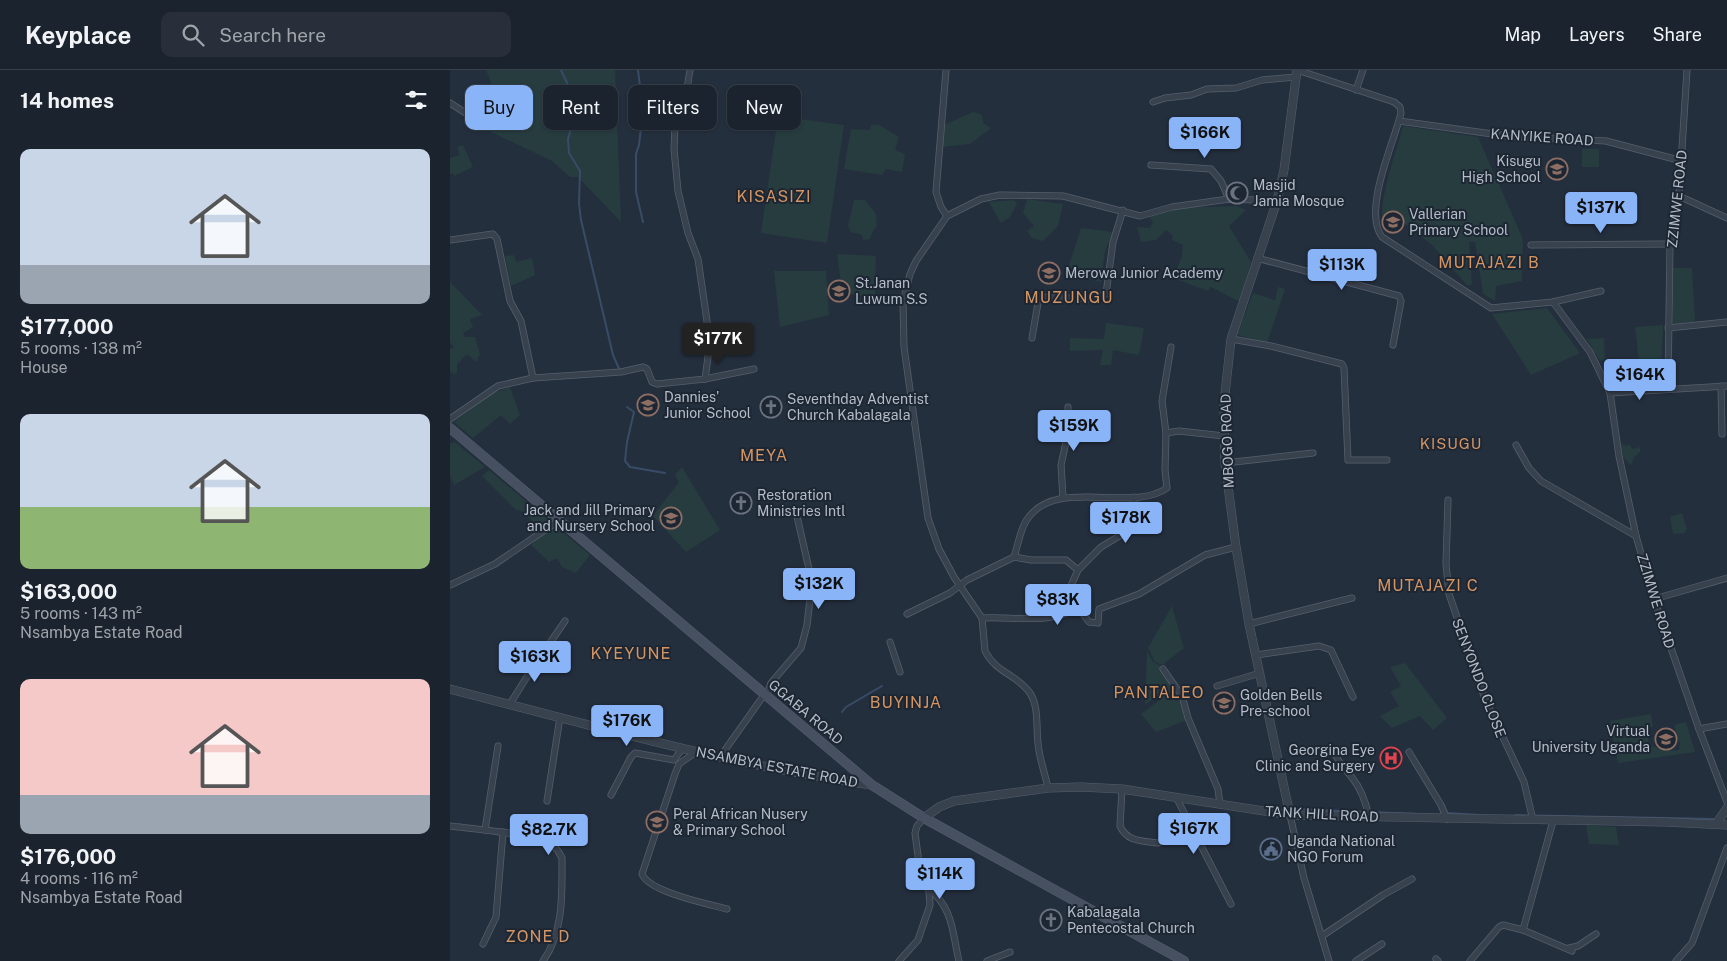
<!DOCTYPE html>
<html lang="en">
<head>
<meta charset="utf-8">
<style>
  body { margin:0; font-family:"Public Sans",sans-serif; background:#282f3a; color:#f1f3f6; height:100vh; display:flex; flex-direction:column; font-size:19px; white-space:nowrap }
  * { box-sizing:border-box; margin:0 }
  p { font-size:16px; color:#a0a4aa }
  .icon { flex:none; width:28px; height:28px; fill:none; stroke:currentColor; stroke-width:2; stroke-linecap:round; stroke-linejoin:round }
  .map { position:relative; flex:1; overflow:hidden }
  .details { display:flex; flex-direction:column; background:#1b232e; width:450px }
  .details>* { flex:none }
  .hud { position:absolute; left:15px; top:15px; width:475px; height:45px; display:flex; gap:10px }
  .price { position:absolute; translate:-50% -42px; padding:0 11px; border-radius:5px; background:#8ab4f8; color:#111; font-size:16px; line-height:32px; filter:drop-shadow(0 1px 2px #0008) }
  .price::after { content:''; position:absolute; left:50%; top:30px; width:15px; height:11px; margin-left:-8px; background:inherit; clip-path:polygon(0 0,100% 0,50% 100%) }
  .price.current { background:#222; color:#fff }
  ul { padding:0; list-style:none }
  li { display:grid; align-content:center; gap:10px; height:265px; padding:0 20px }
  li span { display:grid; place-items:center; height:155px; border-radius:10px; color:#555 }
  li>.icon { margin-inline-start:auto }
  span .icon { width:90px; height:90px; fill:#fffc; stroke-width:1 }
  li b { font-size:21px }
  h2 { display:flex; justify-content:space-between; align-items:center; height:60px; padding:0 20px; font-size:21px }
  .tag { padding:0 18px; border-radius:10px; background:#1b232e; box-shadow:0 1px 4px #0004,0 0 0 1px #39404a; font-size:18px; line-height:45px }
  .tag.current { background:#8ab4f8; color:#111 }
  header { display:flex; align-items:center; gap:30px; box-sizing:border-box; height:70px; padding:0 25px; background:#1b232e; border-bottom:1px solid #39404a }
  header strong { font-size:24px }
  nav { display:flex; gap:28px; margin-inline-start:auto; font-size:18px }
  .search { width:350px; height:45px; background:#282f3a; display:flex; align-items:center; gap:12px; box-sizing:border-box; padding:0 18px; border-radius:10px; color:#a0a4aa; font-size:19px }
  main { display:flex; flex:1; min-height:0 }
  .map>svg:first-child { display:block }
</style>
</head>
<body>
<header>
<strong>Keyplace</strong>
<div class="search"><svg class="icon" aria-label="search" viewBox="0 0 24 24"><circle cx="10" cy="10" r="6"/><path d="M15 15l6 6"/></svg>Search here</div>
<nav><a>Map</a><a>Layers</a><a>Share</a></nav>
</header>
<main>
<section class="details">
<h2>14 homes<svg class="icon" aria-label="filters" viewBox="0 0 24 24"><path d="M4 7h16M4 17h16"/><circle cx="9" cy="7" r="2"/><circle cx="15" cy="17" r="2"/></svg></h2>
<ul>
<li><span style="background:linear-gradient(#c9d6e8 75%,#9aa5b1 0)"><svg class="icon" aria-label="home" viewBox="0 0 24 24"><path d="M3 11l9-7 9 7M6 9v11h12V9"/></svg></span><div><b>$177,000</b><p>5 rooms · 138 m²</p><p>House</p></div></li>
<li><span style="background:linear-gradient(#c9d6e8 60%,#8fb573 0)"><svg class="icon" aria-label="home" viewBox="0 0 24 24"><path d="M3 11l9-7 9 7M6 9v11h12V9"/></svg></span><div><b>$163,000</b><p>5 rooms · 143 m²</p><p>Nsambya Estate Road</p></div></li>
<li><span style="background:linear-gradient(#f6c9c9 75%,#9aa5b1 0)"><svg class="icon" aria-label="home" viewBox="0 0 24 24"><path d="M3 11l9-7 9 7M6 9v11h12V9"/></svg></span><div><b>$176,000</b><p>4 rooms · 116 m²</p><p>Nsambya Estate Road</p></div></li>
</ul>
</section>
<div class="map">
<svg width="1277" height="891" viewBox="0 0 1277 891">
  <rect width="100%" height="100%" fill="#242f3e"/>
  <!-- green -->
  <g fill="#263c3f">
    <polygon points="36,0 165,0 171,152 128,107 120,107 102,91 41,62 52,41"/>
    <polygon points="523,42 531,44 534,54 541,58 520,74 492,77 494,55"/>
    <polygon points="328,46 394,55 377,173 311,163"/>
    <polygon points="421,55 429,55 449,67 445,80 455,84 452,102 436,99 432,105 394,99 401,59 420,60"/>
    <path d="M 953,56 L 1028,67 L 1073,169 L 1072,211 L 1046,216 L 1045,231 L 1033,224 L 1025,172 L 1019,172 L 1022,214 L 1018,216 L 982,175 L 954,153 L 943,165 C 940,162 936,160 934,157 C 925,140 948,75 953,56 Z"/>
    <polygon points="13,75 23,97 4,106 3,103 0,104 0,88 10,85 7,77"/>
    <rect x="1132" y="79" width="17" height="18"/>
    <polygon points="577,129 613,134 608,156 593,171 582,168 577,161 584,156 573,143"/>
    <polygon points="404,130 415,130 426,144 427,157 424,159 420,169 413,170 412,165 401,162 398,156"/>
    <polygon points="564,130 567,134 560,147 551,153 539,132"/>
    <polygon points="786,136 796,140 779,156 801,192 790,232 761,217 758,221 723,208 732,186 733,175 722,170 723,166 716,160 706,170 691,172 687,157 700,158 703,152 699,147 723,138"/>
    <polygon points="631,158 663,162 655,181 651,212 616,204"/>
    <polygon points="387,184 426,186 425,228 395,223 395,218 392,219"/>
    <polygon points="64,185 66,192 82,188 85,205 61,216 55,186"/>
    <polygon points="1221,198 1242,198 1245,252 1223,254"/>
    <polygon points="324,201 376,201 379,245 330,257"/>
    <polygon points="0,212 32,245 20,249 23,257 13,263 15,267 25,267 30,284 26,292 17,284 7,294 7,303 4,304 0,301 0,279 4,277 0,272"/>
    <polygon points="828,217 835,219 817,273 787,265 803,223 825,230"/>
    <polygon points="1097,238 1130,283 1081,305 1042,244"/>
    <polygon points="656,253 694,258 689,285 663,280 661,295 650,295 653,280 620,281 620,268 654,269"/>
    <polygon points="1213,255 1211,310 1165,316 1158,305 1190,301 1185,257"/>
    <polygon points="1154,268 1155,289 1150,291 1137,269"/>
    <polygon points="60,317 70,345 60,354 51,345 23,368 4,352 42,323"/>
    <polygon points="5,372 35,397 4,415 0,406 0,374"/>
    <polygon points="1174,374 1176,376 1179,374 1183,379 1190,377 1190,382 1184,387 1181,395 1173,387 1171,375"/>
    <polygon points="232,397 270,460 236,482 203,446 229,412 225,405"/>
    <polygon points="39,400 140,485 126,503 112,497 107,488 99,492 81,475 85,471 82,464 91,458 71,441 65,439 32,406"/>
    <polygon points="1232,443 1237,459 1234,463 1223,464 1220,447"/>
    <polygon points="722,536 734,578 712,595 705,592 698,578"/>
    <polygon points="697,581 703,592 711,596 731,626 730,629 717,629 730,631 737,650 706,662 691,644 711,629 704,628 695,635"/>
    <polygon points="955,593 997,648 983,660 970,646 942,658 930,646 949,636 940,622 951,616 940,597"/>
    <polygon points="1201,644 1203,656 1199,659 1198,675 1217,681 1229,680 1230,674 1224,655 1236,652 1245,682 1168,693 1160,651"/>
    <polygon points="1136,755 1166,757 1169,775 1139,774"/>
  </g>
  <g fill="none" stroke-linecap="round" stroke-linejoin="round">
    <!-- stream -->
    <g stroke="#394c67" stroke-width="2">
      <polyline points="111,0 119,17 126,41 118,69 119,83 130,101 129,134 131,150 163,285 170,301"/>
      <polyline points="188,0 193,40 189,75 186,84 186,122 193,152"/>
      <polyline points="177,337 184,342 177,372 175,391 180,397 215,403"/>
      <polyline points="392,642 396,637 432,616"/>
      <polyline points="844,739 969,744"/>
      <polyline points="997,743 1030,745"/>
      <polyline points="1065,745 1265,749"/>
    </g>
    <!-- minor casing -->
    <g stroke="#565f6c" stroke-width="7">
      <g id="minor">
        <polyline points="496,0 486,122 491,137 497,146"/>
        <path d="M 847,0 L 944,32 L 950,37 L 951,43 C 944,73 912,140 932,167 L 1041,238 L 1103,232 L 1151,221"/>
        <polyline points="906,20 913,0"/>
        <polyline points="703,32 715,28 741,25 757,19 786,18 812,10 846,7"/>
        <polyline points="0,33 36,56"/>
        <polyline points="949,51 1057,66 1156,71 1232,91"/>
        <polyline points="701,95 761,99 771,111 779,129"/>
        <polyline points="1229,126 1277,148"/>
        <polyline points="0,170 43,164 47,169 60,231 71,251 83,308"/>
        <polyline points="1081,175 1220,174"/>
        <polyline points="807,188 949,226 951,231 943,275"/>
        <polyline points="1103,232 1140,282 1160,323 1169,386 1186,466 1204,529 1249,659 1277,732"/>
        <polyline points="1218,258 1277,252"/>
        <polyline points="582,268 589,227 641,229 656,224 663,172 673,140"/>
        <polyline points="781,269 821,276 892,294 894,298 898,390 937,390"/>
        <polyline points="255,309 304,299"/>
        <polyline points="1271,316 1272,364"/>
        <polyline points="1218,319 1220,174 1229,126 1237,0"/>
        <polyline points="1160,323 1277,316"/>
        <polyline points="0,349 48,316 83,308 171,302 193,297 197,299 202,312 207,314 255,309 258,287 257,251 248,189 238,163 228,121 224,79 225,56 236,25 240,0"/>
        <polyline points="716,363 729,361 774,366"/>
        <polyline points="1066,375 1079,398 1091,411 1186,466"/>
        <polyline points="775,393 863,383"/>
        <polyline points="613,428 611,395 618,363 618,337"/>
        <polyline points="998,430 996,494 999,524 1035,629 1074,712 1083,750"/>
        <polyline points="564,487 581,490 616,490 628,500"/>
        <polyline points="0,515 45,494 108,451"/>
        <polyline points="1204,529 1277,508"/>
        <polyline points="627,536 639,552 648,553 649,539 689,524 755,485 786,477"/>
        <path d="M 457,544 L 500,523 L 517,510 L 564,487 C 568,475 570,461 576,451 C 604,405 681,444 717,418 L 715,400 L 716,363 L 712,331 L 721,277"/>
        <path d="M 532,548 C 562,546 600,555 626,538 L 630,528 L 620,518 L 628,500 L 651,477 L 681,459 L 684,446 L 684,427"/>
        <polyline points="799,554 902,528"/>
        <polyline points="440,572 450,602"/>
        <polyline points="806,585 869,576 881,580 903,627"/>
        <polyline points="713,599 732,626 738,648 768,719 770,734"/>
        <polyline points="767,616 810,603"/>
        <polyline points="316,627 321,613 351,578 357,555 362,512 346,442"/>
        <polyline points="60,634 78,605 115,551"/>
        <polyline points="1249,659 1277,654"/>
        <path d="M 246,682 L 229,694 L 225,704 L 192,804 C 199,822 258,834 277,839"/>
        <path d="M 884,682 C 889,694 896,699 903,709 C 912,720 916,733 919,747"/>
        <polyline points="959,682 991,735 997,749"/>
        <polyline points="270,687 314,625"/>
        <path d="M 598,718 C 595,703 589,688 588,673 C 586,656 589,637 580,623 C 568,605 546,603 535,581 L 532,548 L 504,507 L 489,479 L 478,448 L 454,277 L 453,232 L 460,204 L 466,191 L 497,146 L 531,129 L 550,125 L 613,126 L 690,146 L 722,137 L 779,129 L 827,131"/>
        <path d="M 672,719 L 670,756 C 677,772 693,771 708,773"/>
        <polyline points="161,725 181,687 185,683 224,690 232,679"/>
        <polyline points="726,727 781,834"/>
        <polyline points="97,731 110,647"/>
        <polyline points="840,745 854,808 879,891"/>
        <path d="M 0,756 C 24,759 83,763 103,776 C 108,779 109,783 112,788 C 112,823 114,862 93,891"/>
        <polyline points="35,760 48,676"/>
        <path d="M 478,818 C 504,839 502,862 509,891"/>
        <polyline points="1073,860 1122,881"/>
        <polyline points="872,866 933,825 962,809"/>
        <polyline points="33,874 46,847 53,762"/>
        <polyline points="1119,878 1128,876 1146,864"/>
        <polyline points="986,889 988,891"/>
        <polyline points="449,891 468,870 480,835 479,822 469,793 465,763 467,756 474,748"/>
        <polyline points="537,891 560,882"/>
        <polyline points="906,891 932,874"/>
        <polyline points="1020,891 1049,857 1053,855 1073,860 1103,751"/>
        <polyline points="1226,891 1242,873 1277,778"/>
      </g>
    </g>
    <!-- tertiary casing -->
    <g stroke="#565f6c" stroke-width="9">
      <g id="tertiary">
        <path d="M 0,619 C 140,655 279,695 422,715"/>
        <polyline points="840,745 799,554 786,477 775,393 774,333 781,269 827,131 834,100 847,0"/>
        <polyline points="474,748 489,737 504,731 598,718 631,717 672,719 840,745 1216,752 1277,755"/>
        <polyline points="1266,754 1277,738"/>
      </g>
    </g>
    <!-- secondary casing -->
    <g stroke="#565f6c" stroke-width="10">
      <polyline id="secondary" points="0,358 422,715 474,748 734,891"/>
    </g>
    <!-- minor -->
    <use href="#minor" stroke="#38414e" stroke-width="5.5"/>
    <!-- tertiary -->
    <use href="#tertiary" stroke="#38414e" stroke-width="8"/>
    <!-- secondary -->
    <use href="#secondary" stroke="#465061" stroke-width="9"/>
  </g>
  <!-- icons -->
  <defs>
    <g id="university-ring" transform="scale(1.125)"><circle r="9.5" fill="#1d2633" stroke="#8d6e63" stroke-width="1.5"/><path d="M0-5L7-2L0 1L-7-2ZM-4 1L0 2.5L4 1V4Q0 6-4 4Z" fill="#8d6e63"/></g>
    <g id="mosque-ring" transform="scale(1.125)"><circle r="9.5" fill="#1d2633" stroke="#6b7280" stroke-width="1.5"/><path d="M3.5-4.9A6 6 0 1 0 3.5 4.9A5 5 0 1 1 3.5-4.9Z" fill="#6b7280"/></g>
    <g id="school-ring" transform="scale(1.125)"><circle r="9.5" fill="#1d2633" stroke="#8d6e63" stroke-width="1.5"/><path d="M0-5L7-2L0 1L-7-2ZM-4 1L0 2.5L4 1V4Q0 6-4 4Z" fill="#8d6e63"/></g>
    <g id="church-ring" transform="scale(1.125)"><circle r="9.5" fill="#1d2633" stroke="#6b7280" stroke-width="1.5"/><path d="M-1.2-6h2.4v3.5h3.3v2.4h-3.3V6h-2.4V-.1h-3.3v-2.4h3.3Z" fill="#6b7280"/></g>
    <g id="hospital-ring" transform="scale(1.125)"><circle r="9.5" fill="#1d2633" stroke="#e0444e" stroke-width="1.5"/><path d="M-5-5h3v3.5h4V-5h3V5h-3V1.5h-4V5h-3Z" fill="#e0444e"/></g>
    <g id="civic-ring" transform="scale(1.125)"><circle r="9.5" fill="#1d2633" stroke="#5c6f8a" stroke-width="1.5"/><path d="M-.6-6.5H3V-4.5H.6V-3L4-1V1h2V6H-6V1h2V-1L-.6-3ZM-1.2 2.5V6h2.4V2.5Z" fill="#5c6f8a"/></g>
  </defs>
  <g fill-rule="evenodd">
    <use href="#university-ring" x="1107" y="99"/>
    <use href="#mosque-ring" x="787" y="123"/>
    <use href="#school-ring" x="943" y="152"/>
    <use href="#school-ring" x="599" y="203"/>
    <use href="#university-ring" x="389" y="221"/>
    <use href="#school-ring" x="198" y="335"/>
    <use href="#church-ring" x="321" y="337"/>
    <use href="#church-ring" x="291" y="433"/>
    <use href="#school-ring" x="221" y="448"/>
    <use href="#school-ring" x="774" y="633"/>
    <use href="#university-ring" x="1216" y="669"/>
    <use href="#hospital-ring" x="941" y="688"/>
    <use href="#school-ring" x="207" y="752"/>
    <use href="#civic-ring" x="821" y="779"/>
    <use href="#church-ring" x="601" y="850"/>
  </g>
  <g text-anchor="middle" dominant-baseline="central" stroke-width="4" stroke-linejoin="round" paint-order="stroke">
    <!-- street labels -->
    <g font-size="14" fill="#b4bcc9" stroke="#1d2633">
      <text transform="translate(1092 67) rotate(4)">KANYIKE ROAD</text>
      <text transform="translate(1227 129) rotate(-84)">ZZIMWE ROAD</text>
      <text transform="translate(777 371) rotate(-92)">MBOGO ROAD</text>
      <text transform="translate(1206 531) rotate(73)">ZZIMWE ROAD</text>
      <text transform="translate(1029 608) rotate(69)">SENYONDO CLOSE</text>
      <text transform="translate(356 642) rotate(40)">GGABA ROAD</text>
      <text transform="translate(327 697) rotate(11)">NSAMBYA ESTATE ROAD</text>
      <text transform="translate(872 744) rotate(3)">TANK HILL ROAD</text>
    </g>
    <!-- poi labels -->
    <g font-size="14" fill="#b4bcc9" stroke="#1d2633" text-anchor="start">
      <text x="1091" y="91" text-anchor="end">Kisugu<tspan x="1091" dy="16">High School</tspan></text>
      <text x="803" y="115">Masjid<tspan x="803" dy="16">Jamia Mosque</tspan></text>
      <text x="959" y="144">Vallerian<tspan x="959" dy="16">Primary School</tspan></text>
      <text x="615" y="203">Merowa Junior Academy</text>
      <text x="405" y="213">St.Janan<tspan x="405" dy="16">Luwum S.S</tspan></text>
      <text x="214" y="327">Dannies'<tspan x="214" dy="16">Junior School</tspan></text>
      <text x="337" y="329">Seventhday Adventist<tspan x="337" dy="16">Church Kabalagala</tspan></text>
      <text x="307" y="425">Restoration<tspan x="307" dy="16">Ministries Intl</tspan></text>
      <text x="205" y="440" text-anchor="end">Jack and Jill Primary<tspan x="205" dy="16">and Nursery School</tspan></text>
      <text x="790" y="625">Golden Bells<tspan x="790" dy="16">Pre-school</tspan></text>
      <text x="1200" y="661" text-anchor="end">Virtual<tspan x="1200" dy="16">University Uganda</tspan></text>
      <text x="925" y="680" text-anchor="end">Georgina Eye<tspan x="925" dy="16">Clinic and Surgery</tspan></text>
      <text x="223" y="744">Peral African Nusery<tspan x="223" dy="16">&amp; Primary School</tspan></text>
      <text x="837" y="771">Uganda National<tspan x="837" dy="16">NGO Forum</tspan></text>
      <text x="617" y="842">Kabalagala<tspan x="617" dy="16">Pentecostal Church</tspan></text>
    </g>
    <!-- neighbourhood labels -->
    <g font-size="15" letter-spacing="1" fill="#d59563" stroke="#1d2633">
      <text x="1001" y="373">KISUGU</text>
    </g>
    <!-- quarter labels -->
    <g font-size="16" letter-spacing="1" fill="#d59563" stroke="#1d2633">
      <text x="324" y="126">KISASIZI</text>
      <text x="1039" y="192">MUTAJAZI B</text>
      <text x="619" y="227">MUZUNGU</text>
      <text x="314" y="385">MEYA</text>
      <text x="978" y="515">MUTAJAZI C</text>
      <text x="181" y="583">KYEYUNE</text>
      <text x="709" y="622">PANTALEO</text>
      <text x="456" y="632">BUYINJA</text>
      <text x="88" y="866">ZONE D</text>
    </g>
  </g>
</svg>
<b class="price" style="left:755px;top:89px">$166K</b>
<b class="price" style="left:1151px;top:164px">$137K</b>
<b class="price" style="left:892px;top:221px">$113K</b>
<b class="price current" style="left:268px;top:295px">$177K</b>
<b class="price" style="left:1190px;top:331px">$164K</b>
<b class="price" style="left:624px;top:382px">$159K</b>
<b class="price" style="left:676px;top:474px">$178K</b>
<b class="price" style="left:369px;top:540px">$132K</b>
<b class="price" style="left:608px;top:556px">$83K</b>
<b class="price" style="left:85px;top:613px">$163K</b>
<b class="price" style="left:177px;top:677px">$176K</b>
<b class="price" style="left:744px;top:785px">$167K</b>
<b class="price" style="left:99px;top:786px">$82.7K</b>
<b class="price" style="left:490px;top:830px">$114K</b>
<div class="hud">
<a class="tag current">Buy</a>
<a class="tag">Rent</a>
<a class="tag">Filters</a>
<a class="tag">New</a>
</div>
</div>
</main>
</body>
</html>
